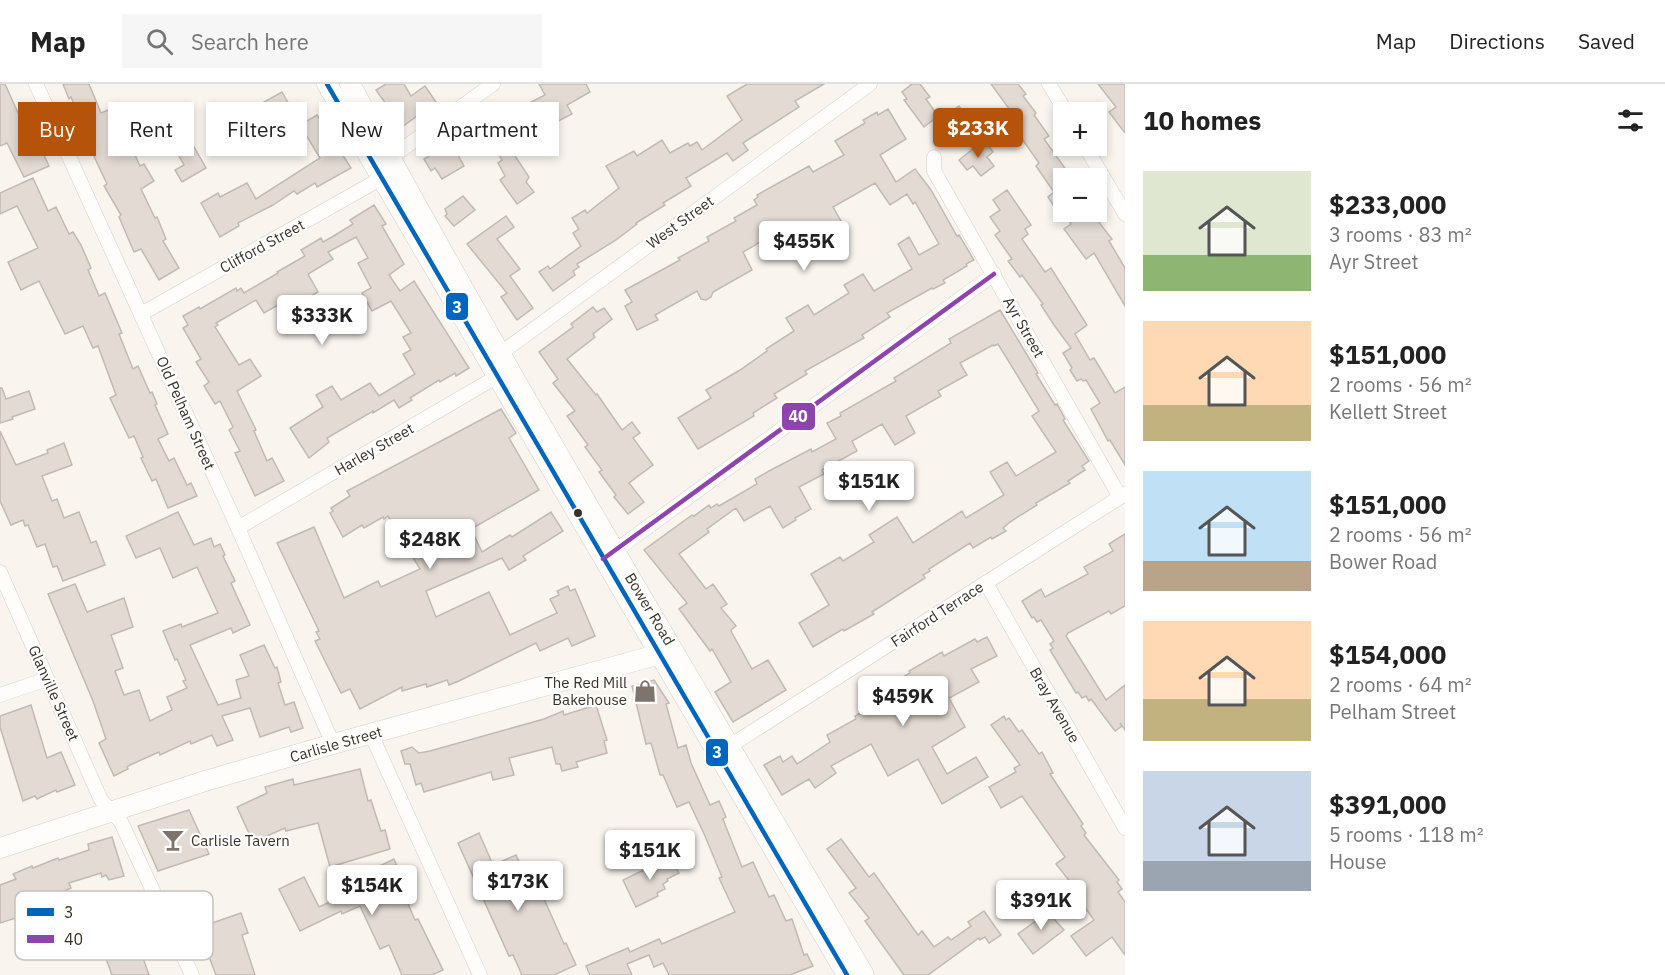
<!DOCTYPE html>
<html lang="en">
<head>
<meta charset="utf-8">
<style>
  body { margin:0; font-family:"IBM Plex Sans",sans-serif; background:#f6f6f6; color:#222; height:100vh; display:flex; flex-direction:column; font-size:22px; white-space:nowrap }
  * { box-sizing:border-box; margin:0 }
  p { font-size:20px; color:#767676 }
  .icon { flex:none; width:33px; height:33px; fill:none; stroke:currentColor; stroke-width:2; stroke-linecap:round; stroke-linejoin:round }
  .map { position:relative; flex:1; overflow:hidden }
  .sheet { display:flex; flex-direction:column; background:#fff; width:540px }
  .sheet>* { flex:none }
  .banner { position:absolute; left:18px; top:18px; width:570px; height:54px; display:flex; gap:12px }
  .tools { position:absolute; left:1053px; top:18px; display:grid; gap:12px }
  .tools a { display:grid; place-items:center; width:54px; height:54px; border-radius:0px; background:#fff; box-shadow:0 3px 9px #0003; font-size:30px }
  .price { position:absolute; translate:-50% -51px; padding:0 14px; border-radius:6px; background:#fff; color:#222; font-size:20px; line-height:39px; filter:drop-shadow(0 2px 3px #0008) }
  .price::after { content:''; position:absolute; left:50%; top:36px; width:18px; height:14px; margin-left:-9px; background:inherit; clip-path:polygon(0 0,100% 0,50% 100%) }
  .price.on { background:#b45309; color:#fff }
  ul { padding:0; list-style:none }
  li { display:flex; align-items:center; gap:18px; height:150px; padding:0 18px }
  li span { display:grid; place-items:center; flex:none; width:168px; height:120px; border-radius:0px; color:#555 }
  li>.icon { margin-inline-start:auto }
  span .icon { width:72px; height:72px; fill:#fffc; stroke-width:1 }
  li b { font-size:26px }
  h2 { display:flex; justify-content:space-between; align-items:center; height:72px; padding:0 18px; font-size:26px }
  .pill { padding:0 21px; border-radius:0px; background:#fff; box-shadow:0 3px 9px #0003; font-size:21px; line-height:54px }
  .pill.on { background:#b45309; color:#fff }
  header { display:flex; align-items:center; gap:36px; box-sizing:border-box; height:84px; padding:0 30px; background:#fff; border-bottom:2px solid #e0e0e0 }
  header strong { font-size:28px }
  nav { display:flex; gap:33px; margin-inline-start:auto; font-size:21px }
  .search { width:420px; height:54px; background:#f6f6f6; display:flex; align-items:center; gap:15px; box-sizing:border-box; padding:0 21px; border-radius:0px; color:#767676; font-size:22px }
  main { display:flex; flex:1; min-height:0 }
  .map>svg:first-child { display:block }
</style>
</head>
<body>
<header>
<strong>Map</strong>
<div class="search"><svg class="icon" aria-label="search" viewBox="0 0 24 24"><circle cx="10" cy="10" r="6"/><path d="M15 15l6 6"/></svg>Search here</div>
<nav><a>Map</a><a>Directions</a><a>Saved</a></nav>
</header>
<main>
<div class="map">
<svg width="1125" height="891" viewBox="0 0 1125 891">
  <rect width="100%" height="100%" fill="#faf4ee"/>
  <!-- building -->
  <g fill="#e2dad3" stroke="#c1bab4" stroke-width="1.5">
    <polygon points="0,0 5,0 18,29 20,28 33,60 35,59 40,70 43,69 49,82 24,93 7,59 0,62"/>
    <polygon points="63,0 89,0 101,29 108,26 119,54 126,51 140,82 144,80 154,97 141,105 155,134 157,133 166,155 163,157 179,184 159,196 141,165 134,168 119,133 121,131 104,102 107,100 91,66 93,65 71,13 69,15"/>
    <polygon points="386,0 404,0 411,12 425,2 436,18 402,43 376,6"/>
    <polygon points="539,0 586,0 590,8 567,21 572,30 539,47 540,48 511,66 529,93 526,98 534,108 517,120 500,96 505,92 498,79 502,76 489,54 485,57 477,42 486,36 483,32 493,26 498,35 545,11"/>
    <polygon points="747,0 824,0 795,17 799,23 743,59 748,66 733,77 727,69 686,94 691,102 663,119 665,121 636,139 637,140 616,156 577,180 579,183 573,187 575,191 553,207 539,188 548,182 550,185 581,162 573,149 579,145 572,134 585,126 587,129 619,104 606,82 634,67 637,72 662,56 670,69 688,59 690,62 697,58 702,66 742,36 727,12"/>
    <polygon points="912,0 920,0 930,13 926,15 938,32 924,43 904,16 907,15 902,8"/>
    <polygon points="991,0 1018,0 1026,10 1023,12 1036,29 1034,31 1049,52 1044,55 1072,94 1064,94 1064,122 1062,119 1055,124 1048,113 1054,108 1036,82 1039,79 1015,45 1021,41"/>
    <polygon points="1098,0 1125,0 1125,49 1109,28 1116,23"/>
    <polygon points="282,8 298,36 251,63 235,34"/>
    <polygon points="959,22 970,37 951,50 940,35"/>
    <polygon points="888,25 906,55 880,71 896,98 915,85 931,106 957,152 959,151 974,176 966,180 967,182 943,196 945,199 933,205 932,204 887,229 890,233 862,251 864,254 805,287 807,290 774,310 777,314 753,329 754,332 698,365 678,334 711,314 706,306 740,286 767,267 766,265 794,247 786,234 808,221 814,231 849,209 844,201 863,190 874,207 912,185 898,160 909,153 919,171 939,160 915,118 913,120 907,110 890,121 875,99 833,123 845,144 819,159 818,157 788,173 774,150 743,168 752,186 713,208 711,213 706,216 701,215 697,207 655,231 658,236 637,246 625,222 632,218 625,206 680,176 678,174 709,157 707,153 736,137 734,134 757,121 754,116 758,113 757,111 809,82 813,88 844,71 835,57 865,39 863,36 877,28 878,31"/>
    <polygon points="317,31 351,84 317,103 315,99 297,110 294,107 273,121 238,139 239,142 220,153 201,119 218,109 220,113 247,99 256,115 320,74 300,41"/>
    <polygon points="189,54 206,84 182,98 175,86 184,81 174,63"/>
    <polygon points="984,56 993,68 987,73 994,82 981,92 973,82 967,86 959,76"/>
    <polygon points="451,59 464,82 442,95 435,84 431,87 424,75"/>
    <polygon points="33,94 48,127 56,123 69,150 73,148 81,161 91,184 88,186 99,212 105,209 122,249 119,250 133,285 138,282 150,309 152,308 157,320 155,321 168,350 158,355 169,377 174,374 187,401 191,399 197,412 168,424 156,395 152,397 141,374 143,373 134,352 129,354 110,314 116,311 98,262 93,264 83,242 65,250 39,197 21,206 8,178 38,164 17,122 0,130 0,109"/>
    <polygon points="1007,106 1031,141 1025,145 1028,150 1022,155 1045,188 1051,184 1087,241 1075,250 1090,276 1094,274 1115,309 1125,303 1125,381 1110,356 1108,357 1091,325 1100,319 1086,296 1083,297 1081,295 1077,297 1070,286 1072,284 1063,269 1071,264 1054,241 1041,221 1043,220 1022,191 1020,193 1008,177 1012,175 995,151 1000,147 990,133 1000,126 993,116"/>
    <polygon points="463,112 475,126 454,142 445,132 447,130 445,125"/>
    <polygon points="374,121 386,140 382,142 404,180 389,191 400,207 414,197 469,284 456,292 455,289 440,298 439,296 410,314 412,316 399,324 394,316 373,329 373,327 327,354 329,358 309,374 290,344 323,323 316,311 332,302 341,316 370,299 379,312 415,290 403,270 411,266 403,253 411,249 391,217 372,227 362,209 371,204 358,179 368,174 356,153 328,168 333,175 308,190 318,208 296,221 292,213 264,229 256,216 216,239 218,241 215,243 239,281 250,275 261,292 237,307 256,346 254,347 267,377 272,374 284,397 255,412 235,369 240,367 229,346 233,343 220,317 215,320 204,302 209,298 196,278 201,275 183,244 188,241 183,232 199,223 200,225 236,204 237,207 241,204 244,209 278,189 277,188 305,172 301,166 321,154 323,158 332,153 353,140 350,136"/>
    <polygon points="1081,128 1095,128 1101,135 1098,137 1112,155 1109,157 1125,184 1125,222 1094,169 1086,175 1064,145 1071,140 1069,137"/>
    <polygon points="506,132 514,143 497,155 520,185 510,192 533,224 517,236 501,213 507,209 467,160"/>
    <polygon points="593,223 597,228 604,224 612,235 593,250 595,253 567,275 596,311 597,310 622,346 632,338 640,349 633,354 653,381 629,399 644,418 628,430 614,413 616,411 599,388 602,386 585,363 588,361 567,332 575,327 553,299 558,295 539,268 573,243 571,240"/>
    <polygon points="1000,226 1038,289 1036,290 1055,321 1057,320 1065,335 1063,336 1089,377 1082,382 1085,386 1068,397 1070,399 1036,419 1037,421 1010,438 1003,444 1006,447 992,455 991,453 973,464 970,459 929,485 930,487 923,491 925,494 872,528 874,530 844,547 843,545 813,563 799,539 829,521 811,490 840,473 843,477 874,458 869,451 897,433 913,459 962,427 966,434 1004,411 990,388 1007,378 1016,392 1056,368 1032,332 1039,327 998,260 994,262 993,261 960,279 967,291 938,307 941,312 906,332 915,349 895,361 882,340 852,357 857,367 822,386 824,390 799,403 811,425 795,434 796,436 783,444 770,422 744,437 736,424 707,445 709,448 679,470 706,505 713,500 727,520 721,524 736,542 731,546 732,549 752,585 768,576 786,606 733,638 715,608 731,598 712,565 710,567 679,525 687,519 644,466 692,431 694,432 709,421 711,424 717,420 719,422 757,400 755,395 769,387 811,365 812,368 836,355 827,339 841,332 840,329 896,297 894,294 951,259 949,255"/>
    <polygon points="0,304 2,304 6,315 29,307 35,325 12,333 13,335 0,339"/>
    <polygon points="501,325 516,349 509,354 539,406 471,445 482,468 510,451 512,453 551,428 563,447 523,472 526,476 509,486 502,474 426,507 436,533 489,508 510,551 557,529 550,515 559,511 557,507 568,502 570,507 575,505 595,552 572,562 568,554 540,567 536,559 459,597 449,601 447,596 427,603 426,600 402,607 402,603 360,625 350,605 341,609 315,557 320,555 316,548 319,547 277,459 314,443 344,514 378,497 381,503 420,485 388,432 384,435 383,433 364,444 362,441 343,453 330,429 333,427 331,424 350,412 347,407"/>
    <polygon points="0,347 16,381 48,369 47,366 64,359 72,381 42,392 52,417 57,415 64,434 79,428 91,459 96,457 105,481 63,497 57,482 53,483 45,460 37,463 28,441 25,442 23,436 11,441 0,417"/>
    <polygon points="178,428 194,461 211,454 214,463 220,460 225,471 223,472 235,497 231,499 250,541 233,549 231,544 190,561 218,621 241,614 236,596 249,592 240,571 264,561 275,584 277,583 281,598 278,599 285,621 294,618 303,644 291,648 289,643 260,653 250,624 222,632 233,656 217,662 212,651 191,660 190,657 160,671 159,668 130,681 127,683 128,685 114,692 99,659 106,655 93,617 48,510 75,500 87,528 124,514 133,543 111,551 123,584 115,587 124,611 139,606 150,637 172,626 167,613 187,604 183,597 186,596 177,575 175,576 163,547 181,540 182,543 218,529 197,483 173,494 160,464 136,474 126,452"/>
    <polygon points="1125,450 1125,522 1111,530 1109,527 1068,549 1066,552 1106,616 1125,601 1125,646 1120,639 1122,642 1115,647 1091,615 1089,617 1086,612 1082,614 1078,608 1076,609 1050,566 1053,564 1050,560 1054,557 1041,536 1037,538 1034,533 1032,534 1022,517 1041,505 1045,513 1088,490 1084,483 1113,467 1109,460"/>
    <polygon points="987,553 997,572 971,585 979,598 949,614 965,643 932,663 947,690 976,673 988,693 942,720 918,675 888,692 871,660 831,682 836,689 815,704 809,695 782,711 764,681 780,672 783,678 792,672 797,680 830,658 827,651 856,635 855,632 879,618 874,610 910,589 909,587 942,568 944,572 975,555 977,558"/>
    <polygon points="654,596 669,619 666,620 678,664 686,661 691,679 710,721 719,717 726,733 723,735 726,743 742,783 753,778 769,813 774,811 786,837 792,835 804,871 807,870 813,882 790,891 669,891 663,879 654,883 649,871 627,880 632,891 590,891 586,882 628,864 630,868 659,855 662,860 735,828 719,794 722,793 705,752 689,718 677,723 663,691 660,691 651,659 646,660 632,602"/>
    <polygon points="31,621 47,674 61,668 75,701 57,708 56,706 37,715 35,712 23,717 0,643 0,632"/>
    <polygon points="596,621 607,656 604,657 607,669 576,678 578,683 562,687 560,680 556,680 552,663 509,674 514,691 493,696 491,688 424,708 421,699 416,701 410,680 405,680 401,667 412,663 419,669 430,667 544,635 563,627 564,631"/>
    <polygon points="1004,632 1006,636 1009,634 1019,648 1022,646 1039,670 1042,668 1053,689 1050,690 1083,740 1081,742 1086,749 1084,751 1119,796 1117,798 1122,805 1118,808 1125,818 1125,871 1112,853 1086,872 1071,852 1094,836 1076,811 1079,809 1056,780 1065,773 1022,712 1001,724 989,703 1016,688 1014,684 1020,681 991,641"/>
    <polygon points="360,685 368,717 371,716 381,747 385,746 390,765 330,783 318,739 286,747 285,744 253,758 237,723 267,709 265,703 293,695 294,701"/>
    <polygon points="189,726 209,770 158,787 138,742"/>
    <polygon points="479,749 493,781 516,771 530,802 537,799 564,860 566,859 576,881 554,891 522,891 513,871 509,872 458,759"/>
    <polygon points="112,753 124,792 109,796 106,791 102,793 101,789 69,799 71,804 47,814 58,838 40,846 31,829 0,839 0,801 16,795 13,790 32,782 33,784 58,774 59,776 89,766 88,760"/>
    <polygon points="841,755 869,793 874,789 918,851 922,847 934,863 948,853 951,856 971,842 968,838 984,827 1001,851 989,859 985,853 980,856 979,854 928,891 904,891 865,837 869,834 849,809 856,804 827,765"/>
    <polygon points="670,773 679,789 667,795 668,797 663,800 665,805 657,809 658,812 636,823 623,796"/>
    <polygon points="394,775 402,794 398,796 415,836 418,835 443,886 432,891 402,891 389,861 380,865 360,822 342,830 341,827 300,847 279,805 304,793 319,823 343,812 338,802"/>
    <polygon points="1044,824 1064,846 1033,870 1018,850 1037,836 1034,831"/>
    <polygon points="241,829 248,849 242,851 255,891 216,891 198,844"/>
    <polygon points="137,833 140,842 143,841 147,853 137,857 149,891 112,891 105,872 120,867 111,841"/>
  </g>
  <g fill="none" stroke-linecap="round" stroke-linejoin="round">
    <!-- street casing -->
    <g stroke="#d5cec7" stroke-width="15">
      <g id="street">
        <polyline points="36,0 238,444 333,660"/>
        <polyline points="1049,0 1066,28"/>
        <polyline points="1085,62 1125,130"/>
        <polyline points="934,73 934,87 1120,413"/>
        <polyline points="141,230 382,94 390,74 493,0"/>
        <polyline points="494,274 870,0"/>
        <polyline points="238,444 503,289"/>
        <polyline points="608,472 994,190"/>
        <polyline points="0,488 101,716 121,738 192,891"/>
        <polyline points="986,499 1125,744"/>
        <polyline points="0,611 47,595"/>
        <polyline points="371,650 480,891"/>
        <polyline points="722,667 1125,410"/>
      </g>
    </g>
    <!-- secondary casing -->
    <g stroke="#d5cec7" stroke-width="21">
      <g id="secondary">
        <polyline points="327,0 847,891"/>
        <path d="M 350,0 C 513,302 691,595 864,891"/>
        <polyline points="0,764 205,697 333,660 671,567"/>
      </g>
    </g>
    <!-- street -->
    <use href="#street" stroke="#fefdfc" stroke-width="14"/>
    <!-- secondary -->
    <use href="#secondary" stroke="#fefdfc" stroke-width="20"/>
    <!-- bus-1 casing -->
    <g stroke="#fff" stroke-width="9">
      <polyline id="bus-1" points="327,0 847,891"/>
    </g>
    <!-- bus-2 casing -->
    <g stroke="#fff" stroke-width="9">
      <polyline id="bus-2" points="603,475 994,190"/>
    </g>
    <!-- bus-1 -->
    <use href="#bus-1" stroke="#0065bd" stroke-width="4.5"/>
    <!-- bus-2 -->
    <use href="#bus-2" stroke="#8e44ad" stroke-width="4.5"/>
  </g>
  <!-- icons -->
  <defs>
    <g id="shop-bare" transform="scale(1.8)"><path d="M-5-2.5h2.3a2.7 3.5 0 0 1 5.4 0H5L5.5 6h-11ZM-1.5-2.5h3a1.5 2.3 0 0 0-3 0Z" fill="#7d756d" stroke="#fff" stroke-width="2.5" paint-order="stroke"/></g>
    <g id="bar-bare" transform="scale(1.8)"><path d="M-6-5H6L.8 .8V4.5H3.5V6h-7V4.5H-.8V.8Z" fill="#7d756d" stroke="#fff" stroke-width="2.5" paint-order="stroke"/></g>
  </defs>
  <g fill-rule="evenodd">
    <use href="#shop-bare" x="645" y="607"/>
    <use href="#bar-bare" x="173" y="756"/>
  </g>
  <!-- markers -->
  <circle fill="#3a3027" stroke="#fff" stroke-width="2" cx="578" cy="429" r="5"/>
  <g text-anchor="middle" dominant-baseline="central" stroke-width="4.5" stroke-linejoin="round" paint-order="stroke">
    <!-- street labels -->
    <g font-size="15" fill="#3a3027" stroke="#fff">
      <text transform="translate(680 138) rotate(-36)">West Street</text>
      <text transform="translate(262 162) rotate(-29)">Clifford Street</text>
      <text transform="translate(1024 243) rotate(60)">Ayr Street</text>
      <text transform="translate(186 329) rotate(66)">Old Pelham Street</text>
      <text transform="translate(374 365) rotate(-30)">Harley Street</text>
      <text transform="translate(650 525) rotate(59)">Bower Road</text>
      <text transform="translate(937 530) rotate(-33)">Fairford Terrace</text>
      <text transform="translate(54 609) rotate(66)">Glanville Street</text>
      <text transform="translate(1055 621) rotate(60)">Bray Avenue</text>
      <text transform="translate(336 660) rotate(-16)">Carlisle Street</text>
    </g>
    <!-- poi labels -->
    <g font-size="15" fill="#3a3027" stroke="#fff" text-anchor="end">
      <text x="627" y="598">The Red Mill<tspan x="627" dy="17">Bakehouse</tspan></text>
      <text x="191" y="756" text-anchor="start">Carlisle Tavern</text>
    </g>
  </g>
  <!-- legend -->
  <rect x="15" y="807" width="198" height="69" rx="9" fill="#fff" stroke="#c4c1be" stroke-width="1.5"/>
  <rect x="27" y="824" width="27" height="8" fill="#0065bd"/>
  <rect x="27" y="851" width="27" height="8" fill="#8e44ad"/>
  <g font-size="16" fill="#3a3027">
    <text x="64" y="834">3</text>
    <text x="64" y="861">40</text>
  </g>
  <g stroke="#fff" stroke-width="2">
    <rect x="445" y="208" width="24" height="29" rx="6" fill="#0065bd"/>
    <rect x="781" y="318" width="35" height="29" rx="6" fill="#8e44ad"/>
    <rect x="705" y="654" width="24" height="29" rx="6" fill="#0065bd"/>
  </g>
  <g font-size="16" text-anchor="middle" font-weight="bold" fill="#fff">
    <text x="457" y="229">3</text>
    <text x="798" y="338">40</text>
    <text x="717" y="674">3</text>
  </g>
</svg>
<div class="tools">
<a>+</a>
<a>−</a>
</div>
<b class="price on" style="left:978px;top:75px">$233K</b>
<b class="price" style="left:804px;top:188px">$455K</b>
<b class="price" style="left:322px;top:262px">$333K</b>
<b class="price" style="left:869px;top:428px">$151K</b>
<b class="price" style="left:430px;top:486px">$248K</b>
<b class="price" style="left:903px;top:643px">$459K</b>
<b class="price" style="left:650px;top:797px">$151K</b>
<b class="price" style="left:518px;top:828px">$173K</b>
<b class="price" style="left:372px;top:832px">$154K</b>
<b class="price" style="left:1041px;top:847px">$391K</b>
<div class="banner">
<a class="pill on">Buy</a>
<a class="pill">Rent</a>
<a class="pill">Filters</a>
<a class="pill">New</a>
<a class="pill">Apartment</a>
</div>
</div>
<section class="sheet">
<h2>10 homes<svg class="icon" aria-label="filters" viewBox="0 0 24 24"><path d="M4 7h16M4 17h16"/><circle cx="9" cy="7" r="2"/><circle cx="15" cy="17" r="2"/></svg></h2>
<ul>
<li><span style="background:linear-gradient(#dfe7d0 70%,#8fb573 0)"><svg class="icon" aria-label="home" viewBox="0 0 24 24"><path d="M3 11l9-7 9 7M6 9v11h12V9"/></svg></span><div><b>$233,000</b><p>3 rooms · 83 m²</p><p>Ayr Street</p></div></li>
<li><span style="background:linear-gradient(#ffd9b3 70%,#c2b280 0)"><svg class="icon" aria-label="home" viewBox="0 0 24 24"><path d="M3 11l9-7 9 7M6 9v11h12V9"/></svg></span><div><b>$151,000</b><p>2 rooms · 56 m²</p><p>Kellett Street</p></div></li>
<li><span style="background:linear-gradient(#bfe0f5 75%,#b9a48a 0)"><svg class="icon" aria-label="home" viewBox="0 0 24 24"><path d="M3 11l9-7 9 7M6 9v11h12V9"/></svg></span><div><b>$151,000</b><p>2 rooms · 56 m²</p><p>Bower Road</p></div></li>
<li><span style="background:linear-gradient(#ffd9b3 65%,#c2b280 0)"><svg class="icon" aria-label="home" viewBox="0 0 24 24"><path d="M3 11l9-7 9 7M6 9v11h12V9"/></svg></span><div><b>$154,000</b><p>2 rooms · 64 m²</p><p>Pelham Street</p></div></li>
<li><span style="background:linear-gradient(#c9d6e8 75%,#9aa5b1 0)"><svg class="icon" aria-label="home" viewBox="0 0 24 24"><path d="M3 11l9-7 9 7M6 9v11h12V9"/></svg></span><div><b>$391,000</b><p>5 rooms · 118 m²</p><p>House</p></div></li>
</ul>
</section>
</main>
</body>
</html>
